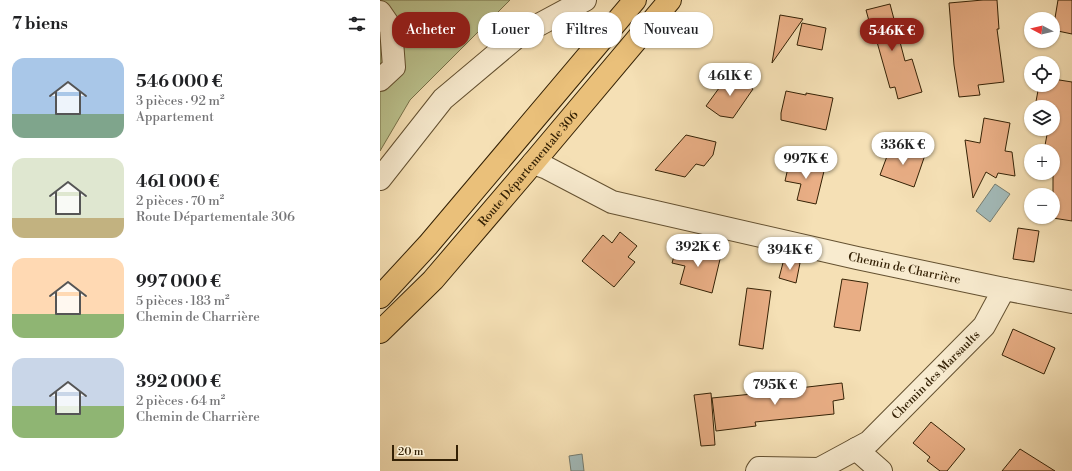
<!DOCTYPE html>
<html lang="fr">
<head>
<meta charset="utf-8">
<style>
  body { margin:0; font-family:"Libre Bodoni",serif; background:#f6f6f6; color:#202124; height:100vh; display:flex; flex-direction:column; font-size:15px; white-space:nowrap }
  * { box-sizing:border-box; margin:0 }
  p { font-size:13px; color:#757577 }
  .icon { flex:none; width:22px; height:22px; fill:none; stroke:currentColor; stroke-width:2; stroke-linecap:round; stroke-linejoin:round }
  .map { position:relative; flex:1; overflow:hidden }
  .panel { display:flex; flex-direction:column; background:#fff; width:380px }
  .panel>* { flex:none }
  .banner { position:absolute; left:12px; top:12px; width:380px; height:36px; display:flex; gap:8px }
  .needle { width:26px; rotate:277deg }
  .buttons { position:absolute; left:644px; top:12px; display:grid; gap:8px }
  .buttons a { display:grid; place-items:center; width:36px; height:36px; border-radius:50%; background:#fff; box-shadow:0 1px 3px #0004; font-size:20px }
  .scale { position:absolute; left:12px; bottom:10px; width:66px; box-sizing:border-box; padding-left:4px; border:2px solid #342105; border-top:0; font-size:11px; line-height:14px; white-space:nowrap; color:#342105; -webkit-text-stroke:3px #f8ebcf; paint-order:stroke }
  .price { position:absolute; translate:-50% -34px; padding:0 9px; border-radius:14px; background:#fff; color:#222; font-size:13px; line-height:26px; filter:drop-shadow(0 1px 2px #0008) }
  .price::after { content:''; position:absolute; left:50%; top:24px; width:12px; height:9px; margin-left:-6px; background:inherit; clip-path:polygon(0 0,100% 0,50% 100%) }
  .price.current { background:#8f2418; color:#fff }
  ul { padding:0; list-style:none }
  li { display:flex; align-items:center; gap:12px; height:100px; padding:0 12px }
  li span { display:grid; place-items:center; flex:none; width:112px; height:80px; border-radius:12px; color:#555 }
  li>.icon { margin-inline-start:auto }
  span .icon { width:48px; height:48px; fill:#fffc; stroke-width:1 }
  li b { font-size:17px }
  h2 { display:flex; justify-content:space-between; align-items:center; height:48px; padding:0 12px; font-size:17px }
  .tag { padding:0 14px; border-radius:16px; background:#fff; box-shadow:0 1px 3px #0004; font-size:14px; line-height:36px }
  .tag.current { background:#8f2418; color:#fff }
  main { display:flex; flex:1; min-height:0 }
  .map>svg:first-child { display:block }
</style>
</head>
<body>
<main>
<section class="panel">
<h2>7 biens<svg class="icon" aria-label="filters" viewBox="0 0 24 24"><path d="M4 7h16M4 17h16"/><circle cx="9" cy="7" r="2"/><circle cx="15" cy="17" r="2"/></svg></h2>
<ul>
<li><span style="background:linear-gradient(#a9c7e8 70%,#7fa58c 0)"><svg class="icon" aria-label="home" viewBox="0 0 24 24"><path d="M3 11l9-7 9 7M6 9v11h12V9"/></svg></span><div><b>546 000 €</b><p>3 pièces · 92 m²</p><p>Appartement</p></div></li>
<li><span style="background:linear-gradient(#dfe7d0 75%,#c2b280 0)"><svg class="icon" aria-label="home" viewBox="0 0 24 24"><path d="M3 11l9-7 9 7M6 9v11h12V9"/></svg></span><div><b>461 000 €</b><p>2 pièces · 70 m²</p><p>Route Départementale 306</p></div></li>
<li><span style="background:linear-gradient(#ffd9b3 70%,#8fb573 0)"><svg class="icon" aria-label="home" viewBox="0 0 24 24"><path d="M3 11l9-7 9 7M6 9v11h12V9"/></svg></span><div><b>997 000 €</b><p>5 pièces · 183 m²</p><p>Chemin de Charrière</p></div></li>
<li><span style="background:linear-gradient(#c9d6e8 60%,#8fb573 0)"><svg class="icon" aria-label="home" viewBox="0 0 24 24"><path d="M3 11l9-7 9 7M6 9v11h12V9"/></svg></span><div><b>392 000 €</b><p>2 pièces · 64 m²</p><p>Chemin de Charrière</p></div></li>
</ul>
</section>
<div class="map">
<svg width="692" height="471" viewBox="0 0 692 471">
  <rect width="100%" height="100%" fill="#f5e0b5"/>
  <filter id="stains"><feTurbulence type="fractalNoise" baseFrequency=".005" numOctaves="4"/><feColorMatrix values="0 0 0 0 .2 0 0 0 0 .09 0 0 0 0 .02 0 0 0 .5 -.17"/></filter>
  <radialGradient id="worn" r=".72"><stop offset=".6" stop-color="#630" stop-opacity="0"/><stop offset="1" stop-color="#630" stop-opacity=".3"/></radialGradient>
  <!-- green -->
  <polygon fill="#bbc28e" stroke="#78724a" points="0,0 130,0 30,100 0,151"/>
  <!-- water -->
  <g fill="#a2bab9" stroke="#767d71">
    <polygon points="615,184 630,194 610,222 596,211"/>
    <polygon points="202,454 204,471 191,471 189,456"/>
  </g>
  <!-- building -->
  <g fill="#e9ae85" stroke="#342105">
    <polygon points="603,0 617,0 619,29 617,29 624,82 598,85 600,95 579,97 574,65 569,3"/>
    <polygon points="678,0 692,0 692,34 673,30"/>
    <polygon points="510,4 525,61 532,59 542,92 518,99 515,87 510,88 497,42 492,43 486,22 489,21 486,10"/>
    <polygon points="400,15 423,19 392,63"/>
    <polygon points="422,23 446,28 442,50 417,45"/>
    <polygon points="350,73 373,89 353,118 340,116 326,106"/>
    <polygon points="673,79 692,82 692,221 673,218 673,175 664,173 673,173 673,151 664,151 668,129 673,129 673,107 655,107 659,85 673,85"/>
    <polygon points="406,91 426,95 426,93 453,98 446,130 401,120 401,113"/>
    <polygon points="604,118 630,123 625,151 632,152 635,176 618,173 616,178 606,172 593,198 585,140 600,143"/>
    <polygon points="306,135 336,142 333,155 324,166 316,164 305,177 275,170"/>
    <polygon points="523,147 545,155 534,187 500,175 509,151 520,154"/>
    <polygon points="410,159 445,167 436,204 417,200 421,184 405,181"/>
    <polygon points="638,228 659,231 654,262 633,259"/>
    <polygon points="240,232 257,246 248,257 255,262 234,287 202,261 223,235 232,243"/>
    <polygon points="297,246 304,246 341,255 332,293 300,284 305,266 292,263"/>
    <polygon points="404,259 420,263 416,283 399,278"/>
    <polygon points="462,279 488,283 480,331 454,327"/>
    <polygon points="367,288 391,291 383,349 359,345"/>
    <polygon points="633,329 675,348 664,374 622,355"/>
    <polygon points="462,383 464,399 453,401 454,414 375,422 376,426 336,431 332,398 403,391 402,390"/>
    <polygon points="331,393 335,445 321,446 314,395"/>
    <polygon points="551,422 585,449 567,471 560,471 547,461 550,457 533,443"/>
    <polygon points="640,449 675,471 622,471"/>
  </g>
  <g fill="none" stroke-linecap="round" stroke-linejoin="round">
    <!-- minor casing -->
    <g stroke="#645131" stroke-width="24">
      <g id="minor">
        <polyline points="0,12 11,28 14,67 0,80"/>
        <path id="s1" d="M 153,163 L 167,168 L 232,202 L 477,258 L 624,289 L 692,302"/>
        <polyline points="0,179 63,99 138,36 205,0"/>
        <polyline points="476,449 501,471"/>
        <path id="s2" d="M 377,471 L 379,468 L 439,469 L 489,442 L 604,326 L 624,289"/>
      </g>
    </g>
    <!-- major casing -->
    <g stroke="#342105" stroke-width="24">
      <g id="major">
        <polyline points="0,297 48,245 255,0"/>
        <path id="s3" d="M 0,332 L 53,280 L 153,163 L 290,0"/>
      </g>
    </g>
    <!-- minor -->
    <use href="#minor" stroke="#f8ebcf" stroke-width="22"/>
    <!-- major -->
    <use href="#major" stroke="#eac07a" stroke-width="22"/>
  </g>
  <g text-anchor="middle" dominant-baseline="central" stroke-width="3" stroke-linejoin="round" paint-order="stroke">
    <!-- street labels -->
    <g font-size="12" fill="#342105" stroke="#f8ebcf">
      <text stroke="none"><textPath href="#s3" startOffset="221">Route Départementale 306</textPath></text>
      <text stroke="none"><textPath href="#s1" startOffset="388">Chemin de Charrière</textPath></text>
      <text stroke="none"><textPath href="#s2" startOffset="215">Chemin des Marsaults</textPath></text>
    </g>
  </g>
  <rect width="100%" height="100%" filter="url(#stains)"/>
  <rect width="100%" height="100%" fill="url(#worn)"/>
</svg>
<div class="buttons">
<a><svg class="needle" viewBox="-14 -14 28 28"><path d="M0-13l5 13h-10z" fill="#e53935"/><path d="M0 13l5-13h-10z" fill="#757577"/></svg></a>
<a><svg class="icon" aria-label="locate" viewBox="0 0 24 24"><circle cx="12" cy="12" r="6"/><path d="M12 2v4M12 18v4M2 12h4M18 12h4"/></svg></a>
<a><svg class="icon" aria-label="layers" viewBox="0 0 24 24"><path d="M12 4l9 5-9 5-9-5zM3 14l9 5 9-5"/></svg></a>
<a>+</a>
<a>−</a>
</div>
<div class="scale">20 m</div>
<b class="price current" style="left:512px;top:52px">546K €</b>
<b class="price" style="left:350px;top:97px">461K €</b>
<b class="price" style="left:523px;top:166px">336K €</b>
<b class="price" style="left:426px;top:180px">997K €</b>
<b class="price" style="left:318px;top:268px">392K €</b>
<b class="price" style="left:410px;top:271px">394K €</b>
<b class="price" style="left:395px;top:406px">795K €</b>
<div class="banner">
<a class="tag current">Acheter</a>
<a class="tag">Louer</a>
<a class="tag">Filtres</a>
<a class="tag">Nouveau</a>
</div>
</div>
</main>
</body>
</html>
